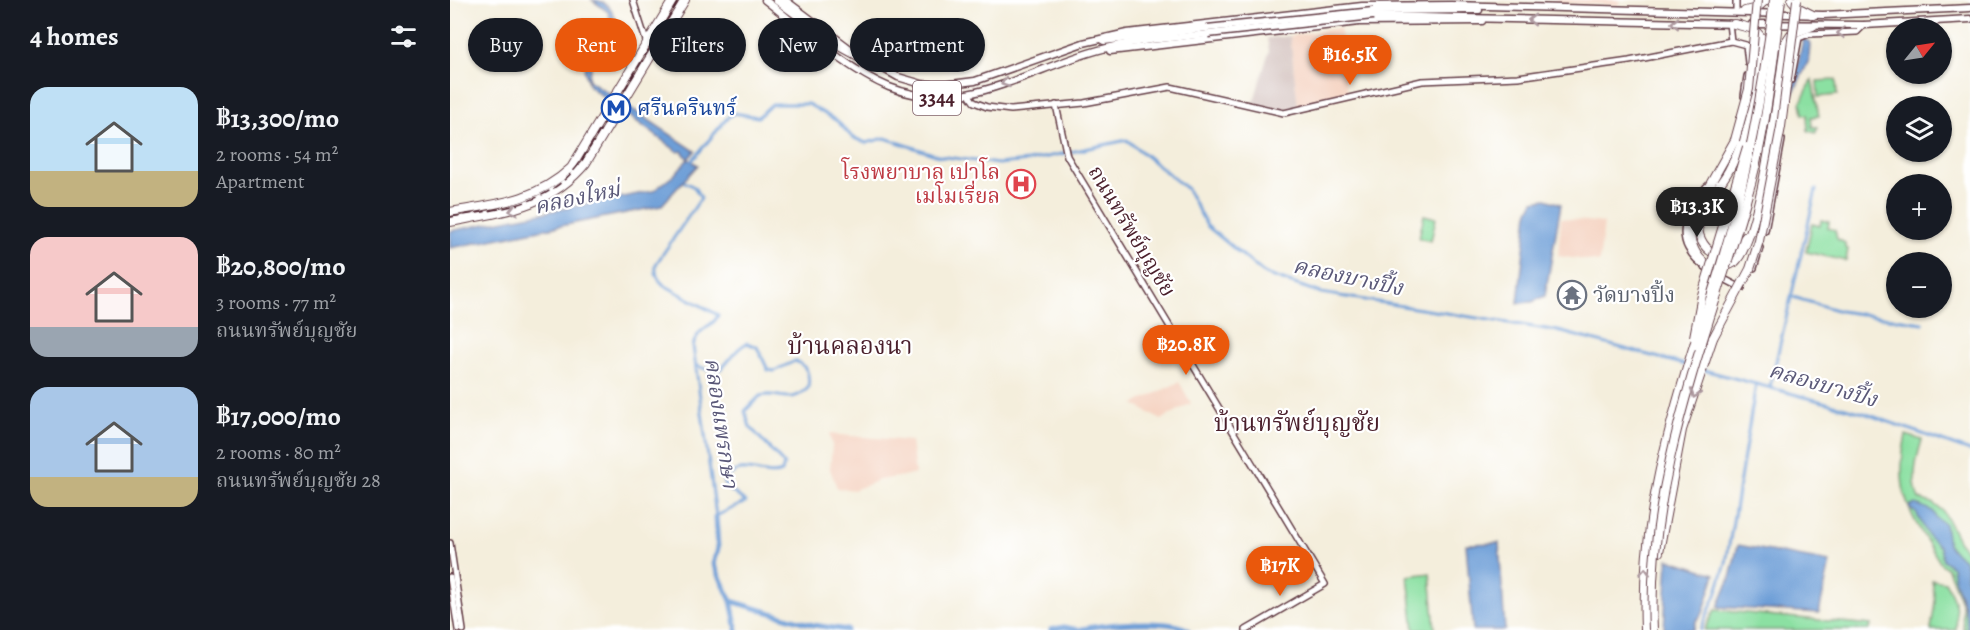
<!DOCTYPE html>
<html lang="en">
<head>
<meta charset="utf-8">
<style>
  body { margin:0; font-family:Alegreya,"Noto Serif Thai",serif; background:#20242c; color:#f1f3f6; height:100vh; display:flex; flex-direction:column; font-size:22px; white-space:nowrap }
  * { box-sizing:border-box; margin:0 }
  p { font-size:20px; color:#9ea1a6 }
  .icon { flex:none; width:33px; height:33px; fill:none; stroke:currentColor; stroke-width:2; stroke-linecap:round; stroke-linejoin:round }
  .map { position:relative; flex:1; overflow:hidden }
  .side { display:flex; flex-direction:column; background:#171b24; width:450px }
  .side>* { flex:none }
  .guide { position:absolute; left:18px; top:18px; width:570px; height:54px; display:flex; gap:12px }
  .needle { width:39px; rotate:60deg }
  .tools { position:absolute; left:1436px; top:18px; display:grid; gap:12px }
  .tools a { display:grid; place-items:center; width:66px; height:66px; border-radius:50%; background:#171b24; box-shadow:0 2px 4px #0004; font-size:30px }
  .price { position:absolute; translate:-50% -51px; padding:0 14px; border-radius:21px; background:#ea580c; color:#fff; font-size:20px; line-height:39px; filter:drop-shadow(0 2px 3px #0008) }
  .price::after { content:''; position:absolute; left:50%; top:36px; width:18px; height:14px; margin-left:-9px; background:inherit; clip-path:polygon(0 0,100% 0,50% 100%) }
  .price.active { background:#222; color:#fff }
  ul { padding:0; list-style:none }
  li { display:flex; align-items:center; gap:18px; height:150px; padding:0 30px }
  li span { display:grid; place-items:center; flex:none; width:168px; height:120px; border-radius:18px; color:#555 }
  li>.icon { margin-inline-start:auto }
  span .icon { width:72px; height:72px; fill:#fffc; stroke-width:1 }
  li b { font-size:26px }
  h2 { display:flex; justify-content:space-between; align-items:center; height:72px; padding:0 30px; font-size:26px }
  .tag { padding:0 21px; border-radius:27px; background:#171b24; box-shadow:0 2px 4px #0004; font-size:21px; line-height:54px }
  .tag.active { background:#ea580c; color:#fff }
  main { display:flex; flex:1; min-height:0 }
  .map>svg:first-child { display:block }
</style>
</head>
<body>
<main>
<section class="side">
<h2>4 homes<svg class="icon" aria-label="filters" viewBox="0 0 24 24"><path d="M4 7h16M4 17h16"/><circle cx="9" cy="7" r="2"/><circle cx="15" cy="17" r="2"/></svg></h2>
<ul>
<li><span style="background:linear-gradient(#bfe0f5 70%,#c2b280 0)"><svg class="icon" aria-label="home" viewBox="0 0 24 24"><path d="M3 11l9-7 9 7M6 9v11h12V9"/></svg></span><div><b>฿13,300/mo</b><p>2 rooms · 54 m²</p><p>Apartment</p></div></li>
<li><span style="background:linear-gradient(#f6c9c9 75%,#9aa5b1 0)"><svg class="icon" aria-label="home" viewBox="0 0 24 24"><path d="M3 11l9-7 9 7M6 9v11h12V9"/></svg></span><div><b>฿20,800/mo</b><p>3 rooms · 77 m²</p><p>ถนนทรัพย์บุญชัย</p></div></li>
<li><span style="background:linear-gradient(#a9c7e8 75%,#c2b280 0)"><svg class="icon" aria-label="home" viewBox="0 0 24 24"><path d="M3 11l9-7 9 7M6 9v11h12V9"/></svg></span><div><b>฿17,000/mo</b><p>2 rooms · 80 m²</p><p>ถนนทรัพย์บุญชัย 28</p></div></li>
</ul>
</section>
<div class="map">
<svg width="1520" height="630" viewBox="0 0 1520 630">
  <rect width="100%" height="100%" fill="#fff"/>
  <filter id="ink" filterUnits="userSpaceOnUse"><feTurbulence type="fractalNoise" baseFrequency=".0167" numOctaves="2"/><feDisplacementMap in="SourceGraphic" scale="12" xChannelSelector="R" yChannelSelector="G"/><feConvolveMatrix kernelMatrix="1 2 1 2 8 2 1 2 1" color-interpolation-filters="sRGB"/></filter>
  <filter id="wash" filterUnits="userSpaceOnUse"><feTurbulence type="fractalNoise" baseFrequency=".008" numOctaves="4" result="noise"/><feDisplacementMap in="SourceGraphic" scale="24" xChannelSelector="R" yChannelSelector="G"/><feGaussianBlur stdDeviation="1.35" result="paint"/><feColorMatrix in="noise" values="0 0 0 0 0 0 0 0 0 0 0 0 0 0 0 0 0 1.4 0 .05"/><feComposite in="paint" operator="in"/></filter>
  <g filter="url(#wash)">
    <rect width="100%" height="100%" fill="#f4eedc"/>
    <!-- built -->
    <g fill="#f5d3c1">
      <polygon points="1103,0 1169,0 1169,5 1103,2"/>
      <polygon points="890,28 898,95 848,107 840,36"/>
      <polygon points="1111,218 1154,223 1149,262 1108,256"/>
      <polygon points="729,382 741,403 711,420 684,404"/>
      <polygon points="379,434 461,441 465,474 429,480 404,490 387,488 380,469 382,445"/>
    </g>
    <!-- industrial -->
    <polygon fill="#d1c0bc" points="840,36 848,107 834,111 803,104 819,51 817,38"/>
    <!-- green -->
    <g fill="#8be0a2" stroke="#6a8066" stroke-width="1.5">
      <polygon points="1362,80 1369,116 1361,117 1362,127 1367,127 1366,133 1358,131 1357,115 1353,114 1351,102"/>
      <polygon points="1386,80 1387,95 1368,97 1367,81"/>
      <polygon points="974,215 986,218 981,241 969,238"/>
      <polygon points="1371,220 1379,222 1378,228 1385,230 1387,239 1395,243 1395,248 1398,249 1396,261 1356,252 1362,224 1370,226"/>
      <path d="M 1456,435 L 1472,440 C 1466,460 1461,480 1469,499 L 1482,503 L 1493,511 L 1509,542 L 1520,555 L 1520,630 L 1513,630 L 1512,605 L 1498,569 L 1491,564 C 1461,515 1443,495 1456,435 Z"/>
      <polygon points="980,573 985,630 964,630 958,576"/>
      <path d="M 1482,580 L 1495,582 C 1505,598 1508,610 1506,630 L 1481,630 L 1485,601 Z"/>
      <polygon points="1265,610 1421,625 1420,630 1254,630"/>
    </g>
    <!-- water -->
    <g fill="#6d9ed7" stroke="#5c5e81" stroke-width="1.5">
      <path d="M 142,0 C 150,0 157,3 161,10 C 183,47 137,48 139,80 L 245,151 L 238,159 L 248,165 L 211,206 L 0,248 L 0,231 L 203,191 L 224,175 L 238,159 L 232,151 L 228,152 L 139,86 L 134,69 L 163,26 L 158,12 Z"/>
      <polygon points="1353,39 1360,42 1359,60 1341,98"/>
      <polygon points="1096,199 1111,204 1095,296 1082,302 1068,303 1078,213 1084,201"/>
      <path d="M 1466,504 L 1483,511 L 1486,518 L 1495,524 L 1498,545 C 1508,560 1520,554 1516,577 L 1520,585 L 1520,630 L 1517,630 C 1518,607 1504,588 1502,567 L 1493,560 L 1490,547 L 1479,537 L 1466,513 L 1460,509 L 1459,506 Z"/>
      <polygon points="1049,543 1055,630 1023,630 1016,544"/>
      <polygon points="1288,545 1380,562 1369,613 1268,607 1280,578"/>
      <polygon points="1218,559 1265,574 1253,613 1246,621 1243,630 1214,630"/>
    </g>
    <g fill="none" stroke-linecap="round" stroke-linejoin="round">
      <!-- canal -->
      <g stroke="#6d9ed7" stroke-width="3">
        <polyline points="241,162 278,117 284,113 308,117 322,104 358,104 387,121 402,137 416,143 435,138 489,156 548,164 578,161 677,140 737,189 757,226 815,274 871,293 1108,331 1236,365"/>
        <path d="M 235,182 L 244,187 L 251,198 L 206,264 C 205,274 207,279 214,285 L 268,315 C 263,329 249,324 243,346 L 266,516 L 296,502 L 276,487 L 274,483 C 287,456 313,480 332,472 L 334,464 L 300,427 L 295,411 L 310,396 C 330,391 340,406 358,388 C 360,375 358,366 345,361 L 324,371 L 318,370 L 307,347 L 297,343 C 273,355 280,382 246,365"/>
        <polyline points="1343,297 1390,311 1473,323"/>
        <polyline points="1254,370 1414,413 1520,451"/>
        <polyline points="1320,387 1366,190"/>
        <polyline points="1250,630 1266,595 1276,563 1306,384"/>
      </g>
      <!-- river -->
      <g stroke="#6d9ed7" stroke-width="5">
        <polyline points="266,516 268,548 264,564 281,601 287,630"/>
        <polyline points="281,601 363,625 397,630"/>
        <polyline points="601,630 614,627 628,630"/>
        <path d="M 628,630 C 652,624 718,618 738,630"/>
      </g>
    </g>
  </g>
  <g filter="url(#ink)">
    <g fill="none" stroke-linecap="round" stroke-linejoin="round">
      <!-- secondary casing -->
      <g stroke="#643e46" stroke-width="8">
        <g id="secondary">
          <polyline points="183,0 197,44"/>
          <polyline points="1286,0 1286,11"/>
          <polyline points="1281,41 1296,45 1298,63"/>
          <polyline points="1341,80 1349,38 1359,34 1407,32 1414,25"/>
          <polyline points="519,95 524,102 537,107 561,110 634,103 720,87 834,113 972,81 1068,77 1179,61 1281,41 1279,23"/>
          <polyline points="1294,96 1297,76"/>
          <polyline points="606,105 617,156 875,584 796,630"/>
          <path d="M 1256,187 C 1211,240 1241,264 1292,288"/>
          <polyline points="1315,231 1332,140"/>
          <polyline points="1304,268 1310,248"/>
          <polyline points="0,543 13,630"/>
          <polyline points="0,577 8,630"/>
        </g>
      </g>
      <!-- primary casing -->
      <g stroke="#643e46" stroke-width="9">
        <g id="primary">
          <path d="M 315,0 C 350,27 398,70 439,87 C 514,117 578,69 649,50 C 684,40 721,38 758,34"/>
          <polyline points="335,0 399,48"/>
          <polyline points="923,11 1029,10"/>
          <polyline points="923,16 1289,24"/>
          <polyline points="1302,24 1414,25 1520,19"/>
          <polyline points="654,41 757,28"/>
          <polyline points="660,51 909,22 1032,21"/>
          <polyline points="407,54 448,77 472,84 493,85 525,81 633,43 677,33 912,6 1001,5 1373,15 1520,8"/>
        </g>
      </g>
      <!-- highway casing -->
      <g stroke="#643e46" stroke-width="10">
        <g id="highway">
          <polyline points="327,0 390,46 410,57"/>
          <polyline points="1342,0 1349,8 1363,15"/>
          <polyline points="1295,11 1307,8 1316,0"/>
          <path d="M 1284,24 L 1304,29 L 1311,37 C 1311,82 1301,131 1279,170 C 1270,187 1252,203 1249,222 C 1246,234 1253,247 1263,253 L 1283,252 L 1296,236"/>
          <path d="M 1285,140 L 1240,220 C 1236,246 1254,281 1285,262 C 1310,239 1330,83 1335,43 L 1341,34 L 1363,26"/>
          <path d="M 0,212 C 46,204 86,201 121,168 L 223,0"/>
          <path d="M 0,222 C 53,212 100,207 136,163 L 235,0"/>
          <polyline points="1209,552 1232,430 1263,338"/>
          <path d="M 1195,630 C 1191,528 1214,441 1244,345"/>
        </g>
      </g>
      <!-- secondary -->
      <use href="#secondary" stroke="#fff" stroke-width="5"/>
      <!-- primary -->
      <use href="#primary" stroke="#fff" stroke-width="6"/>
      <!-- highway -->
      <use href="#highway" stroke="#fff" stroke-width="8"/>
      <!-- rail -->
      <path stroke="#4a1f2b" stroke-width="1.5" stroke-dasharray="9 4.5" stroke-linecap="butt" d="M 0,217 C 51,209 100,206 132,160 L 229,0"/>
      <!-- primary-bridge casing -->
      <g stroke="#643e46" stroke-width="9" stroke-linecap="butt">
        <g id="primary-bridge">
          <polyline points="757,28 923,11"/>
          <polyline points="758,34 923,16"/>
        </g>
      </g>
      <!-- highway-bridge casing -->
      <g stroke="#643e46" stroke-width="10" stroke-linecap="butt">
        <g id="highway-bridge">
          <polyline points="1285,140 1299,89 1307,0"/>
          <polyline points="1244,337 1252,295 1297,147"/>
          <polyline points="1263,338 1300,269 1309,241 1331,127 1347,0"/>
          <path d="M 1244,345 C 1286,233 1310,118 1324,0"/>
          <path d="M 1203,630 C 1196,480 1255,343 1296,201 C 1316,136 1322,67 1331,0"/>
        </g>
      </g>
      <!-- primary-bridge -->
      <use href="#primary-bridge" stroke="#fff" stroke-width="6"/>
      <!-- highway-bridge -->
      <use href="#highway-bridge" stroke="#fff" stroke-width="8"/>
    </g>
    <!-- one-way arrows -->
    <defs><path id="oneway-chevron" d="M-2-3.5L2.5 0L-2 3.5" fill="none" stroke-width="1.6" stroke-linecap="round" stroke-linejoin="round" transform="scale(1.5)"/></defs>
    <g stroke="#ae9aa0">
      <use href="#oneway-chevron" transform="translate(1082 20) rotate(-179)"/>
      <use href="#oneway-chevron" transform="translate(1225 23) rotate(-179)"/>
      <use href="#oneway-chevron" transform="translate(1391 33) rotate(177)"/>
      <use href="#oneway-chevron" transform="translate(555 83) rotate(160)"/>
      <use href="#oneway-chevron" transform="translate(63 210) rotate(166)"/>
      <use href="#oneway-chevron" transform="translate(1245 394) rotate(109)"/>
      <use href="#oneway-chevron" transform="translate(1195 572) rotate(-87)"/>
    </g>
  </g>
  <!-- icons -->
  <defs>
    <g id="metro-ring" transform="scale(1.5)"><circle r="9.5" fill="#fff" stroke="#1a4fb4" stroke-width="1.5"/><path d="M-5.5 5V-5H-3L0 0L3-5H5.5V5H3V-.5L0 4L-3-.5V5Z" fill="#1a4fb4"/></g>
    <g id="hospital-ring" transform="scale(1.5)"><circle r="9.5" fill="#fff" stroke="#e0444e" stroke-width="1.5"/><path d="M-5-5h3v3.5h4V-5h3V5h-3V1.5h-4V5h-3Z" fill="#e0444e"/></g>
    <g id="temple-ring" transform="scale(1.5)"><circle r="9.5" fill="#fff" stroke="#6b7280" stroke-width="1.5"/><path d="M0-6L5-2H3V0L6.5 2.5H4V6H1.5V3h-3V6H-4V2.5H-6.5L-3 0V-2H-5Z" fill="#6b7280"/></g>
  </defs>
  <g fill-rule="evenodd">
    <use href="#metro-ring" x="166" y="108"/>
    <use href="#hospital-ring" x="571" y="184"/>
    <use href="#temple-ring" x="1122" y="295"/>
  </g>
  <g text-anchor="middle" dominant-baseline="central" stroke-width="4.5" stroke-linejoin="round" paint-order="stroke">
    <!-- shield labels -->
    <rect fill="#fff" stroke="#80626b" stroke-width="1.5" x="463" y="81" width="48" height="34" rx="4.5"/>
    <g font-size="20" font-weight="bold" fill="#4a1f2b">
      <text x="487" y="98">3344</text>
    </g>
    <!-- transit labels -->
    <g font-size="21" fill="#164399" stroke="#fff" text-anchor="start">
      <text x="187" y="108">ศรีนครินทร์</text>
    </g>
    <!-- health labels -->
    <g font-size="21" fill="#be3a42" stroke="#fff" text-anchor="end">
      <text x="550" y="172">โรงพยาบาล เปาโล<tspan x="550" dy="24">เมโมเรี่ยล</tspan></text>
    </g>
    <!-- street labels -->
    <g font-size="21" fill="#4a1f2b" stroke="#fff">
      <text transform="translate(682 231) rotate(59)">ถนนทรัพย์บุญชัย</text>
    </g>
    <!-- worship labels -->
    <g font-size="21" fill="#5b616d" stroke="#fff" text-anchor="start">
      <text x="1143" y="295">วัดบางปิ้ง</text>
    </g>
    <!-- water labels -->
    <g font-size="22" font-style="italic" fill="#5a5878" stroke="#fff">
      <text transform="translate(127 198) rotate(-12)">คลองใหม่</text>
      <text transform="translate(898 277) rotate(12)">คลองบางปิ้ง</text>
      <text transform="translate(1373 385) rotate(16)">คลองบางปิ้ง</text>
      <text transform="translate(271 423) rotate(82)">คลองแพรกษา</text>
    </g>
    <!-- quarter labels -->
    <g font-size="24" fill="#4a1f2b" stroke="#fff">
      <text x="400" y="346">บ้านคลองนา</text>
      <text x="847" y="423">บ้านทรัพย์บุญชัย</text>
    </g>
  </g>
</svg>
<div class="tools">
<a><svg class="needle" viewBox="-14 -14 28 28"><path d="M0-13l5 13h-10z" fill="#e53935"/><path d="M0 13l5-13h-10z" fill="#9ea1a6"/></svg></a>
<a><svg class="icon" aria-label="layers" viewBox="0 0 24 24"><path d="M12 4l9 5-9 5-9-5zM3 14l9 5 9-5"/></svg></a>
<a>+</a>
<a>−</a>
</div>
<b class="price" style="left:900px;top:86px">฿16.5K</b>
<b class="price active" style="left:1247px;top:238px">฿13.3K</b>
<b class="price" style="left:736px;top:376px">฿20.8K</b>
<b class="price" style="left:830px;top:597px">฿17K</b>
<div class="guide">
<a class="tag">Buy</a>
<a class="tag active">Rent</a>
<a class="tag">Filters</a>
<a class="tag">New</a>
<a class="tag">Apartment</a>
</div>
</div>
</main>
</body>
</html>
